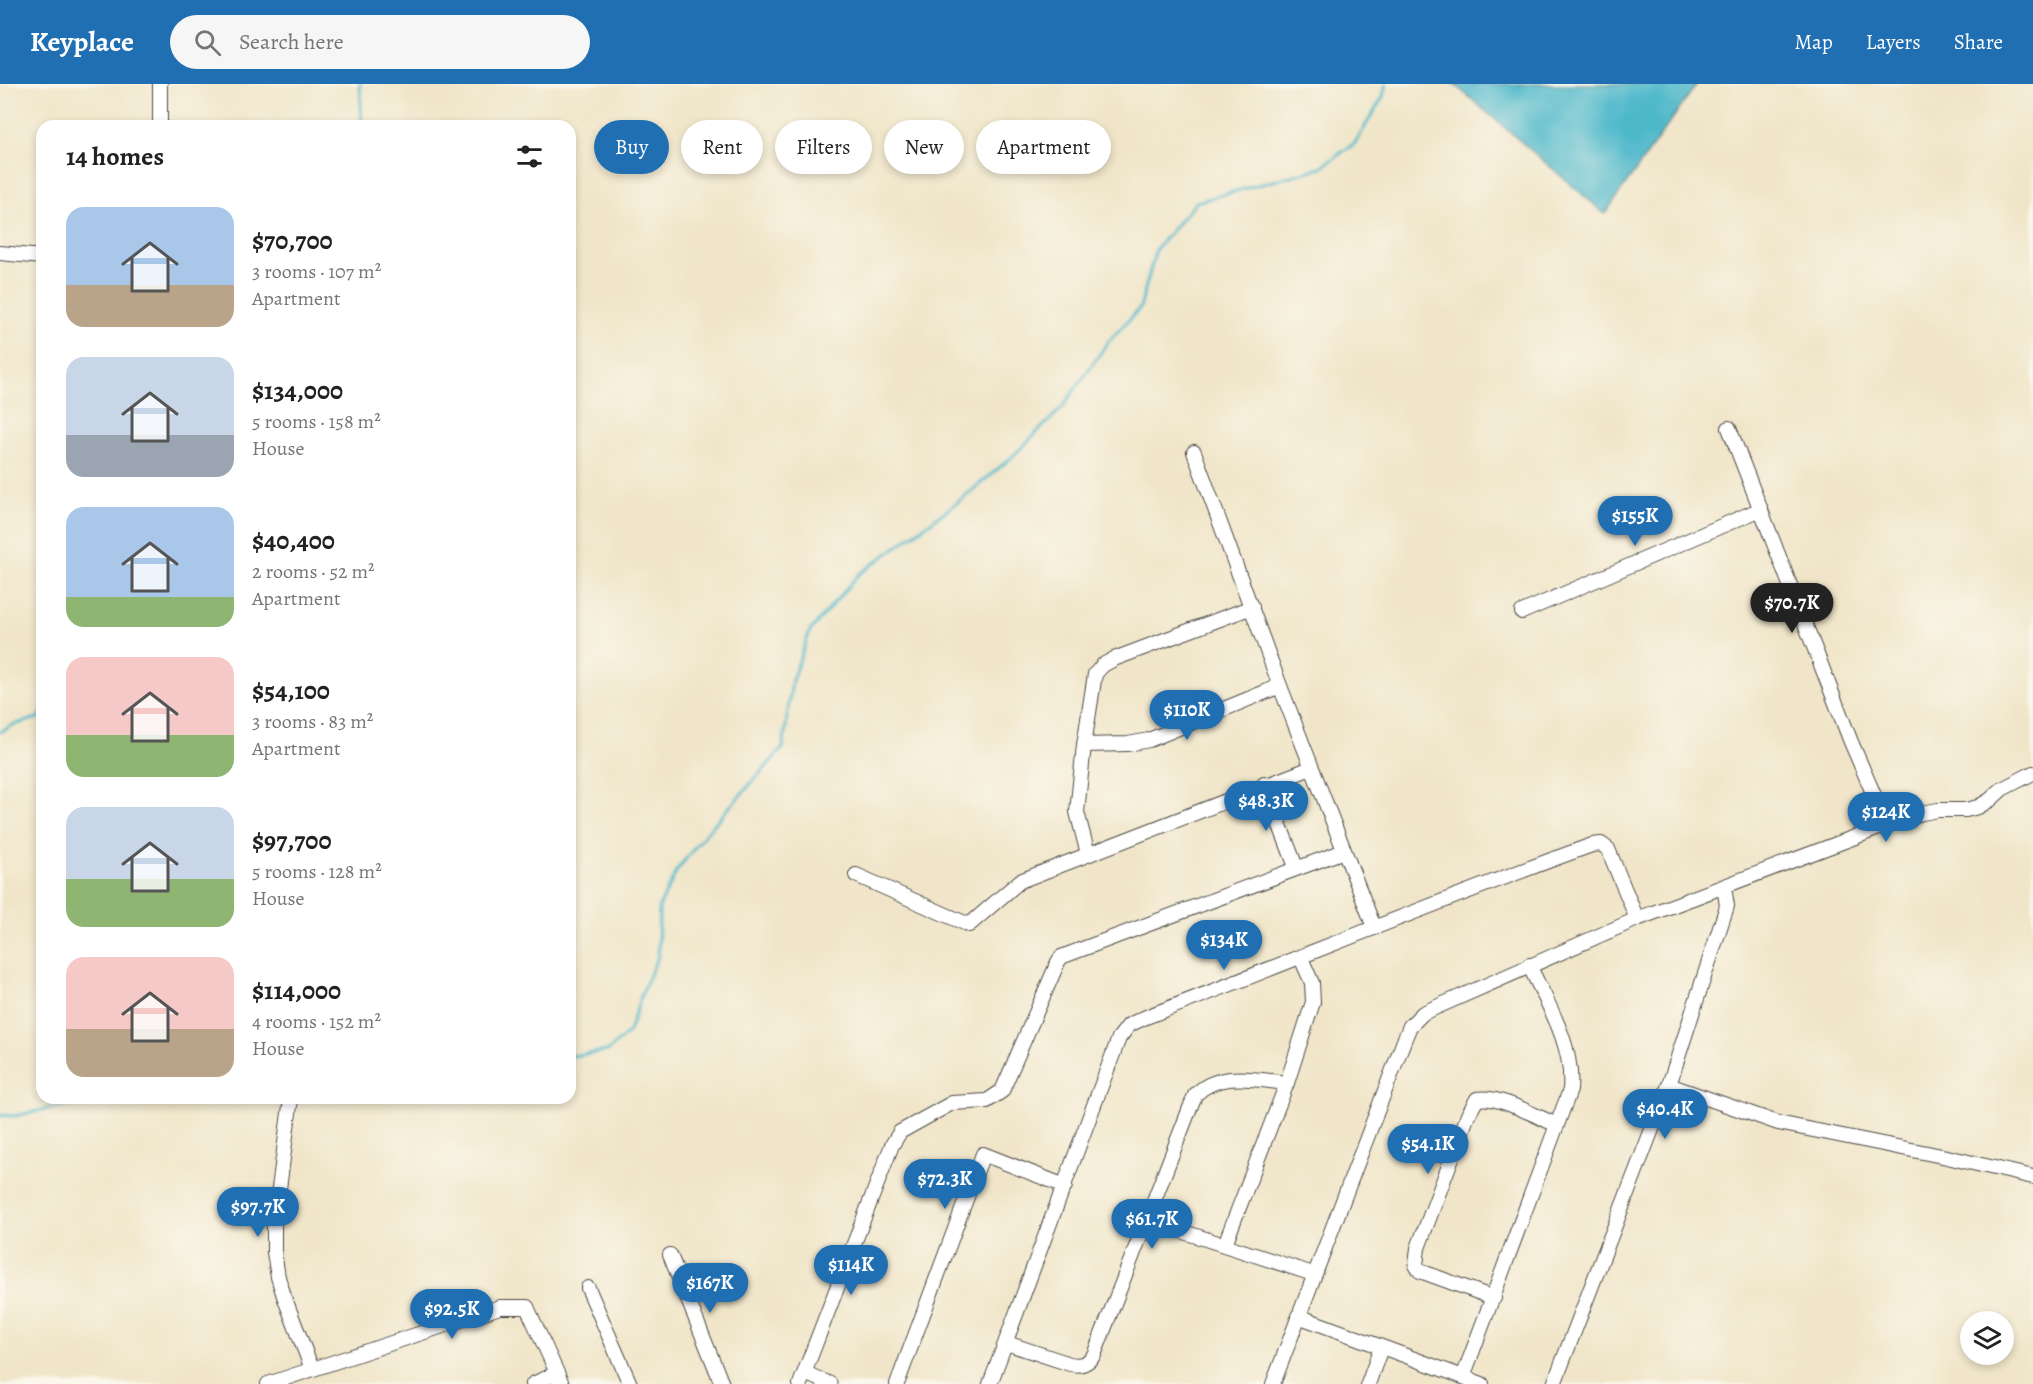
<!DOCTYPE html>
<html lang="en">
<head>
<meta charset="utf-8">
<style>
  body { margin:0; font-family:Alegreya,serif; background:#f6f6f6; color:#222; height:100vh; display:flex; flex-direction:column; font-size:22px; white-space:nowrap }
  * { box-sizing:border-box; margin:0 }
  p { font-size:20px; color:#767676 }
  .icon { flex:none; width:33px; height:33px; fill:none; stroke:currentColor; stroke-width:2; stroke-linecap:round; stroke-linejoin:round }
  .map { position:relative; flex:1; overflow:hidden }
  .sheet { position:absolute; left:36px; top:36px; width:540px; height:984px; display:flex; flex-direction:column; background:#fff; border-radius:18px; box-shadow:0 3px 9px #0003 }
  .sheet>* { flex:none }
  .guide { position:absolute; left:594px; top:36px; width:570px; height:54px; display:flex; gap:12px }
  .controls { position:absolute; left:1960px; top:1227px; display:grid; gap:12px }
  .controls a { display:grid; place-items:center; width:54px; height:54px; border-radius:50%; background:#fff; box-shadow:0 3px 9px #0003; font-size:30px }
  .price { position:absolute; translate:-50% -51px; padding:0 14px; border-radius:21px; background:#1f6fb2; color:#fff; font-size:20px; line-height:39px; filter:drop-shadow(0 2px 3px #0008) }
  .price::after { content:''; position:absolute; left:50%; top:36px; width:18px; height:14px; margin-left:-9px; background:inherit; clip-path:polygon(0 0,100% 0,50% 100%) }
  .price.selected { background:#222; color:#fff }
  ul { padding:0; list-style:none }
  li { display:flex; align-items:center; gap:18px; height:150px; padding:0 30px }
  li span { display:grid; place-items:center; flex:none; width:168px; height:120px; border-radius:18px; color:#555 }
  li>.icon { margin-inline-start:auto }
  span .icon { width:72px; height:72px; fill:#fffc; stroke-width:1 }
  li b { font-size:26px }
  h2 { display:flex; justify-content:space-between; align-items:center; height:72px; padding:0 30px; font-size:26px }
  .pill { padding:0 21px; border-radius:27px; background:#fff; box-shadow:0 3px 9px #0003; font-size:21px; line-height:54px }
  .pill.selected { background:#1f6fb2; color:#fff }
  header { display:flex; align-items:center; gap:36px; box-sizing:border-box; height:84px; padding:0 30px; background:#1f6fb2; color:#fff }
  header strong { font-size:28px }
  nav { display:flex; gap:33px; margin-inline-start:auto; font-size:21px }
  .search { width:420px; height:54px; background:#f6f6f6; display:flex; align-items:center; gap:15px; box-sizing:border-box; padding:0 21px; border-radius:33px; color:#767676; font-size:22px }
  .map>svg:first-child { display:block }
</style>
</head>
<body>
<header>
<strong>Keyplace</strong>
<div class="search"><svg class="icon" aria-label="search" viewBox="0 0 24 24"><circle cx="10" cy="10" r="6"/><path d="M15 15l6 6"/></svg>Search here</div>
<nav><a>Map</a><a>Layers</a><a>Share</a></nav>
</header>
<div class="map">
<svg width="2033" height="1300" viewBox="0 0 2033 1300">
  <rect width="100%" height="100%" fill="#fbf7ec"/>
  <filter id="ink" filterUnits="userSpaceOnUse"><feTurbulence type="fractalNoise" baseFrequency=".0167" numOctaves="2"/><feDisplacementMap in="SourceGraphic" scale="12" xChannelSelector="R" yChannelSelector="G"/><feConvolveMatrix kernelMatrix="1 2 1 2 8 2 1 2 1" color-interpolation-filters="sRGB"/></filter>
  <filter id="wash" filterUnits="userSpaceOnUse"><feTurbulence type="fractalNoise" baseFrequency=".008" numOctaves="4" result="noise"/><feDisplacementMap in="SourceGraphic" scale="24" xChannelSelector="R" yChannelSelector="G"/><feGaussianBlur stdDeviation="1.35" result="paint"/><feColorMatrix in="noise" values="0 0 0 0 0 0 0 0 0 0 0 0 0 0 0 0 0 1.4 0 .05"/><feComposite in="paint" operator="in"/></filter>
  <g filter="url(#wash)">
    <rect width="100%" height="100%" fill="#f0e5c8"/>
    <!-- water -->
    <polygon fill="#4db8ca" stroke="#3c727a" stroke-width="1.5" points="1454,0 1697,0 1605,130"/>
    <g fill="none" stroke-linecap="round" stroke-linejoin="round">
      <!-- stream -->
      <g stroke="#4db8ca" stroke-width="3">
        <polyline points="360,0 362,42"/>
        <polyline points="0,648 13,641 38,634 42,629"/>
        <polyline points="570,970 572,972 608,967 629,948 642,909 658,872 659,823 677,786 707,748 783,664 792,596 810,547 858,491 962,415 1012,373 1062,324 1108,258 1140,224 1156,165 1196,118 1320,84 1355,59 1383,13 1386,0"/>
        <polyline points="0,1031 15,1032 99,1014"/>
      </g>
    </g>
  </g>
  <g filter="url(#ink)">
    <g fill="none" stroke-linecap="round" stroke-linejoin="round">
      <!-- minor casing -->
      <g stroke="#494743" stroke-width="16">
        <g id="minor">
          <polyline points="160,42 160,0"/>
          <polyline points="0,169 42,173"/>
          <polyline points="1729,344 1851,658 1887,741"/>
          <polyline points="1194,368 1280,602 1374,843"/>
          <polyline points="1522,528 1761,425"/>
          <polyline points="1084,661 1128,660 1149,656 1280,602"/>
          <polyline points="1264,700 1296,783"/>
          <polyline points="1088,770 1077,728 1084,661 1095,590 1103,581 1114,575 1252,523"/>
          <polyline points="856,791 969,841 1020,797 1311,684"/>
          <polyline points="1669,1001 1778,1039 1947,1073 2033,1093"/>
          <polyline points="291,1014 274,1142 274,1168 278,1193 285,1215 312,1285"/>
          <polyline points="1147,1136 1313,1190"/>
          <polyline points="1225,1160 1287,999 1313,918 1312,899 1301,874"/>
          <polyline points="670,1171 722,1300"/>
          <polyline points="588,1204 630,1300"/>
          <path d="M 1494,1214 L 1420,1187 L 1416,1181 L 1418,1164 L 1468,1031 L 1477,1015 C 1500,1011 1535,1032 1557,1041"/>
          <polyline points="1298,1232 1482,1300"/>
          <path d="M 1006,1259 L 1070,1280 C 1081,1282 1087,1280 1094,1271 L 1195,1011 C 1219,986 1256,996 1287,999"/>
          <polyline points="805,1289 830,1300"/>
          <path d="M 1463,1293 L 1570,1006 C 1574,961 1548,921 1529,881"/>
          <polyline points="268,1300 500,1223 527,1223 562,1300"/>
          <polyline points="533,1300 557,1289"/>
          <polyline points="800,1300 892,1061 900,1048 952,1019 987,1017 1002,1007 1058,878 1061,873 1344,767"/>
          <polyline points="897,1300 983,1070 1065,1102"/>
          <path d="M 990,1300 L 1119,954 L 1129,941 L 1146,933 C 1295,876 1442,815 1592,761 L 1601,760 L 1608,765 L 1637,835"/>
          <polyline points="1273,1300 1405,954 1410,942 1423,929 1637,835 1887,741 1922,729 1938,726 1966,726 1978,723 1990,716 2002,705 2033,689"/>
          <polyline points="1368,1300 1381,1264"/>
          <polyline points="1554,1300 1669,1001 1727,822 1724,803"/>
        </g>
      </g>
      <!-- minor -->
      <use href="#minor" stroke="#fff" stroke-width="14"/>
    </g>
  </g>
</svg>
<div class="controls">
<a><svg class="icon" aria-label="layers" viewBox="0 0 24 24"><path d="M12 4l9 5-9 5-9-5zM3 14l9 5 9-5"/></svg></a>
</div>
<b class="price" style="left:1635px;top:463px">$155K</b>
<b class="price selected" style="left:1792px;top:550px">$70.7K</b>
<b class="price" style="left:1187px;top:657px">$110K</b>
<b class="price" style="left:1266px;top:748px">$48.3K</b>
<b class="price" style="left:1886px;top:759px">$124K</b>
<b class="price" style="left:1224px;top:887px">$134K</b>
<b class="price" style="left:1665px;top:1056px">$40.4K</b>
<b class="price" style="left:1428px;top:1091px">$54.1K</b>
<b class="price" style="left:945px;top:1126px">$72.3K</b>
<b class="price" style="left:258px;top:1154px">$97.7K</b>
<b class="price" style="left:1152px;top:1166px">$61.7K</b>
<b class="price" style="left:851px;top:1212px">$114K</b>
<b class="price" style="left:710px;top:1230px">$167K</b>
<b class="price" style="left:452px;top:1256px">$92.5K</b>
<div class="guide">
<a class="pill selected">Buy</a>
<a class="pill">Rent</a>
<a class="pill">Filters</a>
<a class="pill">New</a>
<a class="pill">Apartment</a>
</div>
<section class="sheet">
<h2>14 homes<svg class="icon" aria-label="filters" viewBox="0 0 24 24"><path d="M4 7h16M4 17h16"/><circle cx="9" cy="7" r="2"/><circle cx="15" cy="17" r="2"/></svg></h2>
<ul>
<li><span style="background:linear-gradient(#a9c7e8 65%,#b9a48a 0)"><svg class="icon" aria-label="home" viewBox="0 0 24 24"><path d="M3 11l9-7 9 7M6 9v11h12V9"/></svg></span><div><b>$70,700</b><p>3 rooms · 107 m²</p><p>Apartment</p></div></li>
<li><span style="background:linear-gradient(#c9d6e8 65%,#9aa5b1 0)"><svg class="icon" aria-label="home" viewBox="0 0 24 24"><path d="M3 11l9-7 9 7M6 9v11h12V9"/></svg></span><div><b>$134,000</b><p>5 rooms · 158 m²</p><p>House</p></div></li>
<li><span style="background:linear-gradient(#a9c7e8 75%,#8fb573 0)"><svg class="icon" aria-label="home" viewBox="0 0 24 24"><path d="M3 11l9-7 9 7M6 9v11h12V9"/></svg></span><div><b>$40,400</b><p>2 rooms · 52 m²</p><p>Apartment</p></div></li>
<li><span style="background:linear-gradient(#f6c9c9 65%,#8fb573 0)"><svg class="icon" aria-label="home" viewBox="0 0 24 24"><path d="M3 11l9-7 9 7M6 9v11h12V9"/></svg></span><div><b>$54,100</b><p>3 rooms · 83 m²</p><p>Apartment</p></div></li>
<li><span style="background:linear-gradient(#c9d6e8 60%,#8fb573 0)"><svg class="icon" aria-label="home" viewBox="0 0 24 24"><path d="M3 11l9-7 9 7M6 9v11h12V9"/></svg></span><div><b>$97,700</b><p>5 rooms · 128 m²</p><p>House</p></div></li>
<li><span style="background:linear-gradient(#f6c9c9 60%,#b9a48a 0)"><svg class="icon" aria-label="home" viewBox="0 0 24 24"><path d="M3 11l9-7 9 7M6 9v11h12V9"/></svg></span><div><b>$114,000</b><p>4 rooms · 152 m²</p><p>House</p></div></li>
</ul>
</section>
</div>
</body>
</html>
